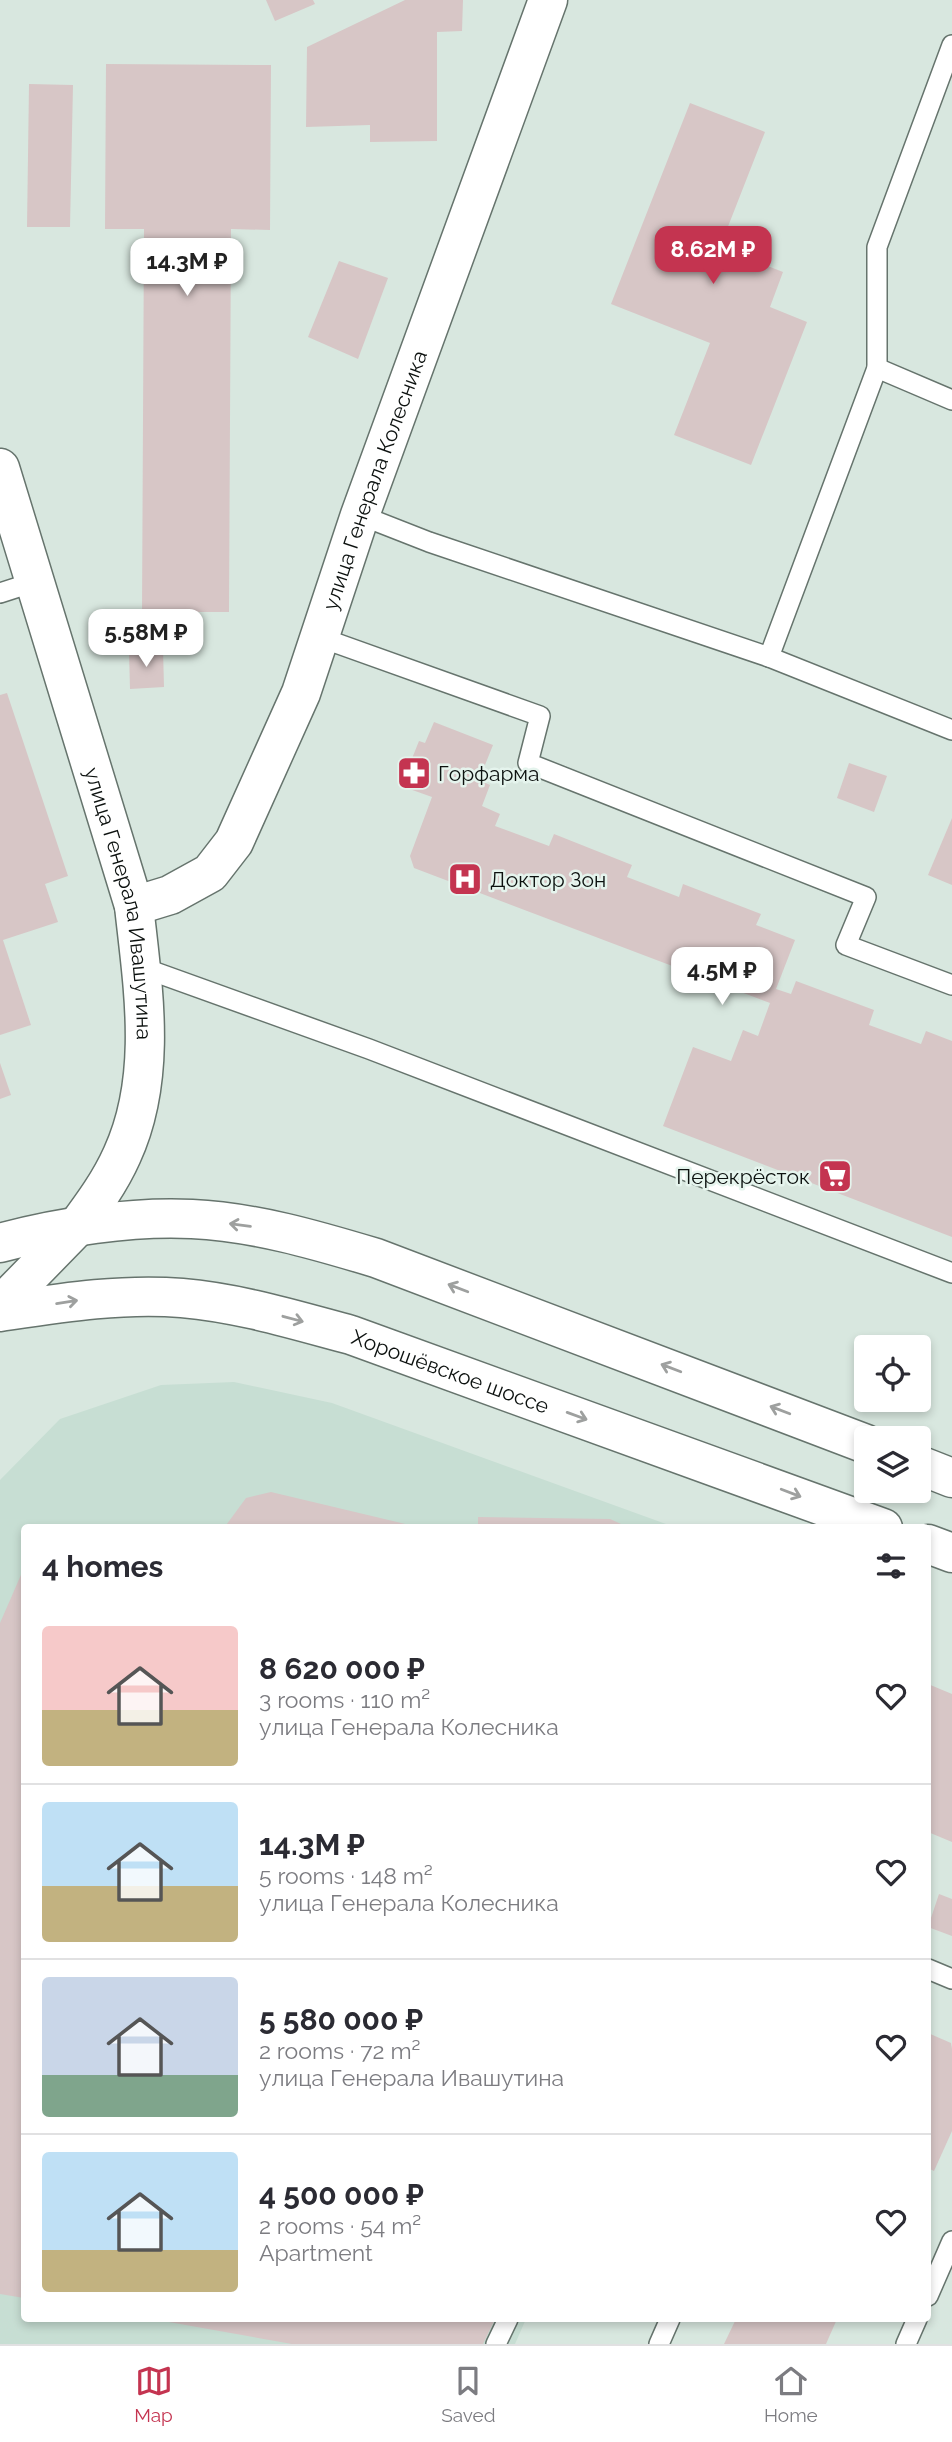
<!DOCTYPE html>
<html lang="en">
<head>
<meta charset="utf-8">
<style>
  body { margin:0; font-family:Raleway,sans-serif; background:#f7f7f7; color:#2b2b33; height:100vh; display:flex; flex-direction:column; font-size:26px; white-space:nowrap }
  * { box-sizing:border-box; margin:0 }
  p { font-size:23px; color:#7c7c81 }
  .icon { flex:none; width:38px; height:38px; fill:none; stroke:currentColor; stroke-width:2; stroke-linecap:round; stroke-linejoin:round }
  .map { position:relative; flex:1; overflow:hidden }
  .drawer { position:absolute; left:21px; top:1524px; width:910px; height:798px; display:flex; flex-direction:column; background:#fff; border-radius:7px; box-shadow:0 4px 10px #0003 }
  .drawer>* { flex:none }
  .buttons { position:absolute; left:854px; top:1335px; display:grid; gap:14px }
  .buttons a { display:grid; place-items:center; width:77px; height:77px; border-radius:7px; background:#fff; box-shadow:0 4px 10px #0003; font-size:35px }
  .price { position:absolute; translate:-50% -60px; padding:0 16px; border-radius:14px; background:#fff; color:#222; font-size:23px; line-height:46px; filter:drop-shadow(0 2px 4px #0008) }
  .price::after { content:''; position:absolute; left:50%; top:42px; width:21px; height:16px; margin-left:-10px; background:inherit; clip-path:polygon(0 0,100% 0,50% 100%) }
  .price.active { background:#c43450; color:#fff }
  ul { padding:0; list-style:none }
  li { display:flex; align-items:center; gap:21px; height:175px; padding:0 21px }
  li+li { border-top:2px solid #e1e1e2 }
  li span { display:grid; place-items:center; flex:none; width:196px; height:140px; border-radius:7px; color:#555 }
  li>.icon { margin-inline-start:auto }
  span .icon { width:84px; height:84px; fill:#fffc; stroke-width:1 }
  li b { font-size:30px }
  h2 { display:flex; justify-content:space-between; align-items:center; height:84px; padding:0 21px; font-size:30px }
  .tab-bar { display:flex; justify-content:space-around; align-items:center; height:98px; border-top:2px solid #e1e1e2; background:#fff; font-size:19px; color:#7c7c81 }
  .tab-bar a { display:grid; justify-items:center; gap:4px }
  .tab-bar .active { color:#c43450 }
  .map>svg:first-child { display:block }
</style>
</head>
<body>
<div class="map">
<svg width="952" height="2344" viewBox="0 0 952 2344">
  <rect width="100%" height="100%" fill="#d8e7df"/>
  <!-- built -->
  <polygon fill="#c7ded3" points="234,1382 332,1403 677,1528 24,1528 24,2319 526,2319 515,2344 0,2344 0,1480 60,1419 161,1385"/>
  <!-- building -->
  <g fill="#d7c6c6">
    <polygon points="266,0 313,0 315,4 275,21"/>
    <polygon points="405,0 463,0 462,31 437,32 437,141 370,142 370,125 306,127 307,47"/>
    <polygon points="106,64 271,65 270,230 231,229 229,612 142,612 144,229 105,229"/>
    <polygon points="29,84 73,85 70,227 27,227"/>
    <polygon points="690,103 765,132 720,247 783,272 770,307 807,322 751,465 674,435 710,343 611,304"/>
    <polygon points="339,261 388,278 358,359 308,337"/>
    <polygon points="163,649 164,687 130,689 129,651"/>
    <polygon points="7,693 68,876 45,884 58,922 3,940 31,1025 0,1035 0,695"/>
    <polygon points="434,722 493,745 479,780 490,785 482,806 500,814 495,826 549,846 554,834 632,865 627,877 679,897 683,884 761,914 756,925 795,940 776,989 791,994 796,981 874,1010 869,1025 921,1044 926,1031 952,1041 952,1237 663,1126 693,1047 731,1061 743,1030 758,1036 770,1003 414,868 410,856 432,797 401,786 419,741 425,743"/>
    <polygon points="849,763 887,776 874,812 837,798"/>
    <polygon points="952,818 952,885 928,875"/>
    <polygon points="0,1063 11,1095 0,1099"/>
    <polygon points="271,1492 418,1527 418,1528 224,1528 246,1498"/>
    <polygon points="478,1517 610,1519 630,1528 478,1528"/>
    <polygon points="24,1568 24,2298 0,2294 0,1623"/>
    <polygon points="928,1684 952,1694 952,1842 928,1832"/>
    <polygon points="939,1894 952,1899 952,1936 928,1927"/>
    <polygon points="928,2033 951,2043 952,2049 952,2131 934,2171 928,2168"/>
    <polygon points="152,2319 495,2319 483,2344 292,2344"/>
    <polygon points="736,2319 837,2319 826,2344 724,2344"/>
  </g>
  <g fill="none" stroke-linecap="round" stroke-linejoin="round">
    <!-- lane casing -->
    <g stroke="#66746d" stroke-width="22">
      <g id="lane">
        <polyline points="877,368 952,400"/>
        <polyline points="360,515 429,542 769,657 877,368 877,247 952,45"/>
        <polyline points="0,593 34,582"/>
        <polyline points="319,637 540,716 528,763 866,897 846,945 952,985"/>
        <polyline points="769,657 952,730"/>
        <polyline points="141,967 369,1049 952,1273"/>
        <polyline points="928,1969 952,1979"/>
        <polyline points="928,2296 952,2241"/>
        <polyline points="496,2344 508,2319"/>
        <polyline points="659,2344 670,2319"/>
        <polyline points="906,2344 917,2319"/>
      </g>
    </g>
    <!-- street casing -->
    <g stroke="#66746d" stroke-width="41">
      <g id="street">
        <path id="s1" d="M 0,468 L 134,906 C 143,988 158,1077 122,1155 C 110,1182 93,1205 76,1228"/>
        <path id="s2" d="M 134,906 L 170,895 L 210,873 L 234,842 L 301,693 L 360,515 L 548,0"/>
      </g>
    </g>
    <!-- secondary casing -->
    <g stroke="#66746d" stroke-width="41">
      <g id="secondary">
        <path d="M 0,1243 C 59,1227 131,1216 192,1219 C 255,1222 316,1240 376,1258 L 866,1444"/>
        <polyline points="0,1306 76,1228"/>
        <path id="s3" d="M 0,1312 C 60,1303 121,1293 182,1298 C 240,1303 295,1320 351,1335 L 883,1528"/>
        <polyline points="919,1465 952,1478"/>
        <polyline points="928,1544 952,1553"/>
      </g>
    </g>
    <!-- lane -->
    <use href="#lane" stroke="#fff" stroke-width="19"/>
    <!-- street -->
    <use href="#street" stroke="#fff" stroke-width="38"/>
    <!-- secondary -->
    <use href="#secondary" stroke="#fff" stroke-width="38"/>
  </g>
  <!-- one-way arrows -->
  <defs><path id="oneway-shaft" d="M-6 0H5M1.5-3L5.5 0L1.5 3" fill="none" stroke-width="1.6" stroke-linecap="round" stroke-linejoin="round" transform="scale(1.75)"/></defs>
  <g stroke="#9ea09f">
    <use href="#oneway-shaft" transform="translate(240 1225) rotate(-173)"/>
    <use href="#oneway-shaft" transform="translate(458 1288) rotate(-159)"/>
    <use href="#oneway-shaft" transform="translate(67 1302) rotate(-9)"/>
    <use href="#oneway-shaft" transform="translate(293 1319) rotate(15)"/>
    <use href="#oneway-shaft" transform="translate(671 1368) rotate(-159)"/>
    <use href="#oneway-shaft" transform="translate(780 1410) rotate(-159)"/>
    <use href="#oneway-shaft" transform="translate(577 1416) rotate(20)"/>
    <use href="#oneway-shaft" transform="translate(791 1493) rotate(21)"/>
  </g>
  <!-- icons -->
  <defs>
    <g id="pharmacy-square" transform="scale(1.75)"><rect x="-9" y="-9" width="18" height="18" rx="4" fill="#c43450" stroke="#e5f4ed"/><path d="M-2-6h4v4h4v4h-4v4h-4v-4h-4v-4h4Z" fill="#fff"/></g>
    <g id="hospital-square" transform="scale(1.75)"><rect x="-9" y="-9" width="18" height="18" rx="4" fill="#c43450" stroke="#e5f4ed"/><path d="M-5-5h3v3.5h4V-5h3V5h-3V1.5h-4V5h-3Z" fill="#fff"/></g>
    <g id="supermarket-square" transform="scale(1.75)"><rect x="-9" y="-9" width="18" height="18" rx="4" fill="#c43450" stroke="#e5f4ed"/><path d="M-6-5.5h2.5l.6 2H6L4.5 2H-2.5L-4.4-4H-6ZM-1.5 3.2a1.3 1.3 0 1 0 .1 0ZM3 3.2a1.3 1.3 0 1 0 .1 0Z" fill="#fff"/></g>
  </defs>
  <g fill-rule="evenodd">
    <use href="#pharmacy-square" x="414" y="773"/>
    <use href="#hospital-square" x="465" y="879"/>
    <use href="#supermarket-square" x="835" y="1176"/>
  </g>
  <g text-anchor="middle" dominant-baseline="central" stroke-width="5" stroke-linejoin="round" paint-order="stroke">
    <!-- street labels -->
    <g font-size="21" fill="#0c110f" stroke="#e5f4ed">
      <text stroke="none"><textPath href="#s2" startOffset="511">улица Генерала Колесника</textPath></text>
      <text stroke="none"><textPath href="#s1" startOffset="453">улица Генерала Ивашутина</textPath></text>
      <text stroke="none"><textPath href="#s3" startOffset="462">Хорошёвское шоссе</textPath></text>
    </g>
    <!-- poi labels -->
    <g font-size="21" fill="#0c110f" stroke="#e5f4ed" text-anchor="start">
      <text x="438" y="773">Горфарма</text>
      <text x="490" y="879">Доктор Зон</text>
      <text x="810" y="1176" text-anchor="end">Перекрёсток</text>
    </g>
  </g>
</svg>
<div class="buttons">
<a><svg class="icon" aria-label="locate" viewBox="0 0 24 24"><circle cx="12" cy="12" r="6"/><path d="M12 2v4M12 18v4M2 12h4M18 12h4"/></svg></a>
<a><svg class="icon" aria-label="layers" viewBox="0 0 24 24"><path d="M12 4l9 5-9 5-9-5zM3 14l9 5 9-5"/></svg></a>
</div>
<b class="price active" style="left:713px;top:286px">8.62M ₽</b>
<b class="price" style="left:187px;top:298px">14.3M ₽</b>
<b class="price" style="left:146px;top:669px">5.58M ₽</b>
<b class="price" style="left:722px;top:1007px">4.5M ₽</b>
<section class="drawer">
<h2>4 homes<svg class="icon" aria-label="filters" viewBox="0 0 24 24"><path d="M4 7h16M4 17h16"/><circle cx="9" cy="7" r="2"/><circle cx="15" cy="17" r="2"/></svg></h2>
<ul>
<li><span style="background:linear-gradient(#f6c9c9 60%,#c2b280 0)"><svg class="icon" aria-label="home" viewBox="0 0 24 24"><path d="M3 11l9-7 9 7M6 9v11h12V9"/></svg></span><div><b>8 620 000 ₽</b><p>3 rooms · 110 m²</p><p>улица Генерала Колесника</p></div><svg class="icon" aria-label="heart" viewBox="0 0 24 24"><path d="M12 20l-8-8c-3-5 5-10 8-4 3-6 11-1 8 4z"/></svg></li>
<li><span style="background:linear-gradient(#bfe0f5 60%,#c2b280 0)"><svg class="icon" aria-label="home" viewBox="0 0 24 24"><path d="M3 11l9-7 9 7M6 9v11h12V9"/></svg></span><div><b>14.3M ₽</b><p>5 rooms · 148 m²</p><p>улица Генерала Колесника</p></div><svg class="icon" aria-label="heart" viewBox="0 0 24 24"><path d="M12 20l-8-8c-3-5 5-10 8-4 3-6 11-1 8 4z"/></svg></li>
<li><span style="background:linear-gradient(#c9d6e8 70%,#7fa58c 0)"><svg class="icon" aria-label="home" viewBox="0 0 24 24"><path d="M3 11l9-7 9 7M6 9v11h12V9"/></svg></span><div><b>5 580 000 ₽</b><p>2 rooms · 72 m²</p><p>улица Генерала Ивашутина</p></div><svg class="icon" aria-label="heart" viewBox="0 0 24 24"><path d="M12 20l-8-8c-3-5 5-10 8-4 3-6 11-1 8 4z"/></svg></li>
<li><span style="background:linear-gradient(#bfe0f5 70%,#c2b280 0)"><svg class="icon" aria-label="home" viewBox="0 0 24 24"><path d="M3 11l9-7 9 7M6 9v11h12V9"/></svg></span><div><b>4 500 000 ₽</b><p>2 rooms · 54 m²</p><p>Apartment</p></div><svg class="icon" aria-label="heart" viewBox="0 0 24 24"><path d="M12 20l-8-8c-3-5 5-10 8-4 3-6 11-1 8 4z"/></svg></li>
</ul>
</section>
</div>
<nav class="tab-bar">
<a class="active"><svg class="icon" aria-label="map" viewBox="0 0 24 24"><path d="M3 6l6-2 6 2 6-2v14l-6 2-6-2-6 2zM9 4v14M15 6v14"/></svg>Map</a>
<a><svg class="icon" aria-label="saved" viewBox="0 0 24 24"><path d="M7 4h10v16l-5-4-5 4z"/></svg>Saved</a>
<a><svg class="icon" aria-label="home" viewBox="0 0 24 24"><path d="M3 11l9-7 9 7M6 9v11h12V9"/></svg>Home</a>
</nav>
</body>
</html>
